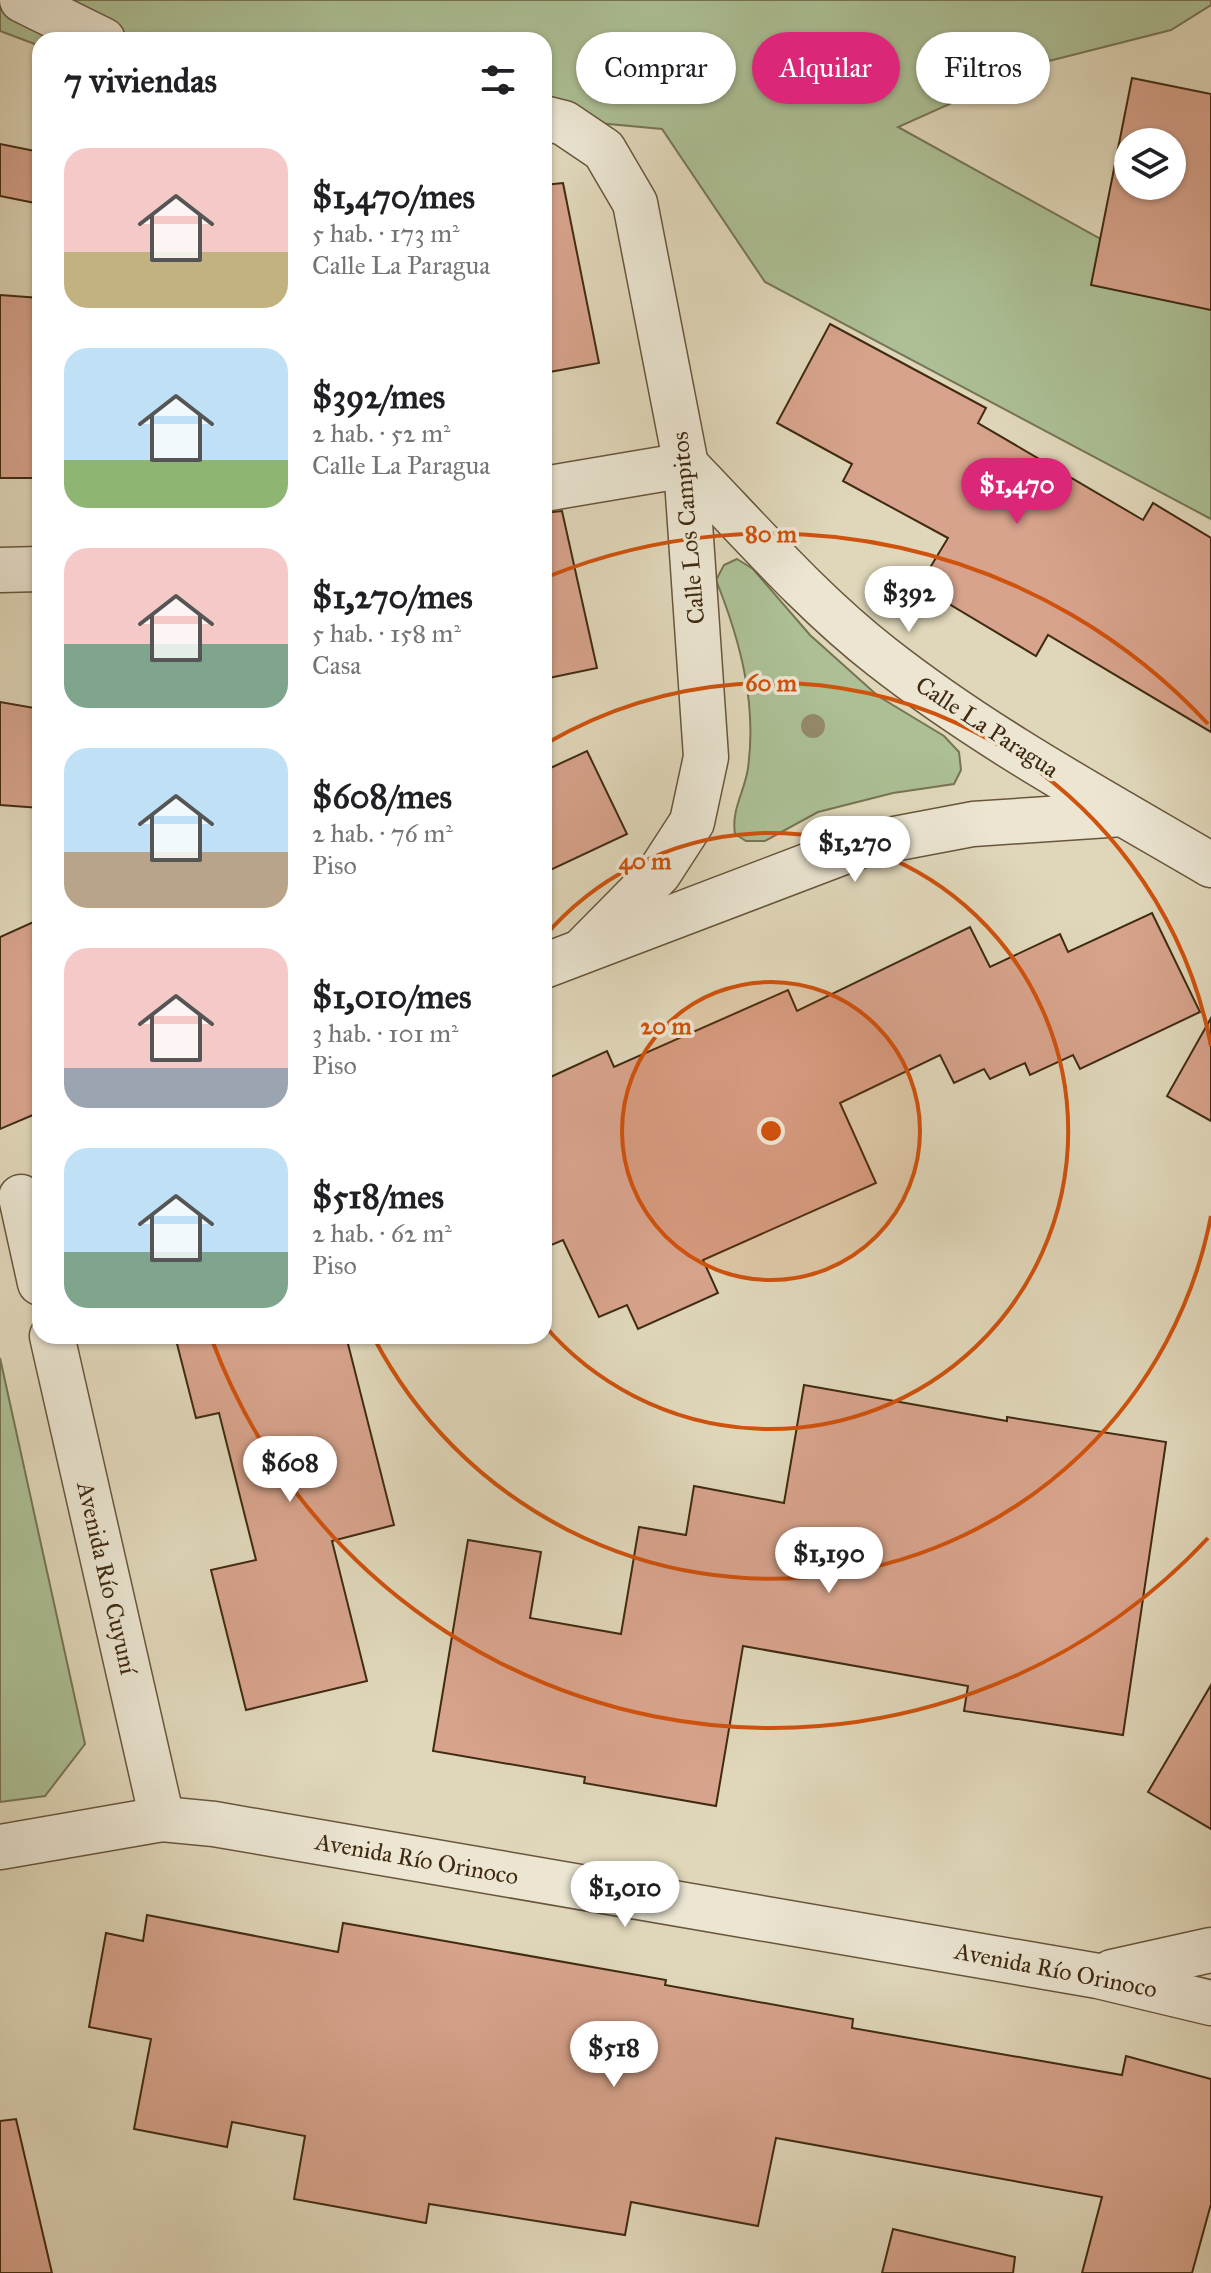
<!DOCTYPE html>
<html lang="es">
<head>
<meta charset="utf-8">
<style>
  body { margin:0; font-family:"IM FELL Great Primer",serif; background:#f2f2f2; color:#202124; height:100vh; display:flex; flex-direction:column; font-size:30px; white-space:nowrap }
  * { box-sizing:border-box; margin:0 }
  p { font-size:26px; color:#757577 }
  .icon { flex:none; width:44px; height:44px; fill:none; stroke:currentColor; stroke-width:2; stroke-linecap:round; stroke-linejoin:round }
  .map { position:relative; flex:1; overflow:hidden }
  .panel { position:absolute; left:32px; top:32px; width:520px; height:1312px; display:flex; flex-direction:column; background:#fff; border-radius:24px; box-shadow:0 2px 6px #0004 }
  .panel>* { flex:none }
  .banner { position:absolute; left:576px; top:32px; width:514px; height:72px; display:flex; gap:16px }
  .controls { position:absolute; left:1114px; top:128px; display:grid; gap:16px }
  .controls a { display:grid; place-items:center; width:72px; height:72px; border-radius:50%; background:#fff; box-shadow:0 2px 6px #0004; font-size:40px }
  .price { position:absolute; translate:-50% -68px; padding:0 18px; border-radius:28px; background:#fff; color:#222; font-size:26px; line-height:52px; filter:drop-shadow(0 2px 4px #0008) }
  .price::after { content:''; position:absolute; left:50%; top:48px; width:24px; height:18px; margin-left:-12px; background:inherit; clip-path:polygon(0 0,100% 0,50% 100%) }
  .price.current { background:#db2777; color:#fff }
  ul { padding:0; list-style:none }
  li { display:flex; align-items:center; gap:24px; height:200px; padding:0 32px }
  li span { display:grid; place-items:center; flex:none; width:224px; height:160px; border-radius:24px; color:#555 }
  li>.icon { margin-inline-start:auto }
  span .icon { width:96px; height:96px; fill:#fffc; stroke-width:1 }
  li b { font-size:34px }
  h2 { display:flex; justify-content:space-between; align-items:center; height:96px; padding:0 32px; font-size:34px }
  .pill { padding:0 28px; border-radius:36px; background:#fff; box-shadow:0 2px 6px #0004; font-size:28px; line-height:72px }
  .pill.current { background:#db2777; color:#fff }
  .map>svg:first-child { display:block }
</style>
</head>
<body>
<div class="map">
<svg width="1211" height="2273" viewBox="0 0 1211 2273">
  <rect width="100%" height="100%" fill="#e0d7ba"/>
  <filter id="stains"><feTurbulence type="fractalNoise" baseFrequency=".0025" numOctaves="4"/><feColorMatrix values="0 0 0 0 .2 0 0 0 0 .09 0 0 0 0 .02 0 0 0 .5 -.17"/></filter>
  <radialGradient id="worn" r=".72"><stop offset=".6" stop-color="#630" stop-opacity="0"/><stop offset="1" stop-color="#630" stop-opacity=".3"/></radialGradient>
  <!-- green -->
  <g fill="#acbf95" stroke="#767553" stroke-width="2">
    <polygon points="0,0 1211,0 1211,5 1171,30 1041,63 898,127 1211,300 1211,519 765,282 662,129 544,118 544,40 40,40 40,46 0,31"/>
    <path d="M 737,559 L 753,569 L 810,635 L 878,696 L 944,736 L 959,752 L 961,770 L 954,784 L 893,793 L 818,812 L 765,841 L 746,841 L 735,834 C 731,809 745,791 748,768 C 757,703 740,640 716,580 L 724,565 Z"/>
    <polygon points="0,1358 85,1744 45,1796 0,1802"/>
  </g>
  <!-- building -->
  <g fill="#d7a38c" stroke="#402b11" stroke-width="2" fill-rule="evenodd">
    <path d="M 1132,78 L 1211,94 L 1211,310 L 1091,285 ZM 1128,142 L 1172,142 L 1172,186 L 1128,186 Z"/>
    <polygon points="0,144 40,152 40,204 0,196"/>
    <polygon points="563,183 599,363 544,373 544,185"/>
    <polygon points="0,295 40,298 40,478 0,478"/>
    <polygon points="830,324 986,408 978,423 1143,520 1153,503 1211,538 1211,732 1048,635 1036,656 919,586 948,538 843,481 852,464 777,423"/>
    <polygon points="562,511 597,668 544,679 544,513"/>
    <polygon points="0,702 40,709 40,808 0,805"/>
    <polygon points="587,751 627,834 544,873 544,771"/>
    <polygon points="1152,913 1200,1012 1080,1069 1073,1055 1030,1075 1025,1063 990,1079 984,1069 954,1083 940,1055 840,1103 876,1183 703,1260 718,1293 638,1329 627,1305 599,1317 563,1240 544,1248 544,1080 607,1051 614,1067 788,990 797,1011 970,927 990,967 1060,934 1068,952"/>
    <polygon points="40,919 40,1112 0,1129 0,937"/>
    <polygon points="1211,1018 1211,1121 1167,1096"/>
    <polygon points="175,1336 346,1336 394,1525 332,1541 367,1681 246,1710 211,1570 256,1560 219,1413 196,1418"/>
    <polygon points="804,1385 1007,1421 1007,1417 1166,1442 1123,1735 964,1711 968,1686 743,1646 716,1806 584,1783 585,1777 433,1751 468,1540 541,1552 530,1618 621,1634 639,1527 686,1535 694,1486 784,1503"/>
    <polygon points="1211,1685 1211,1829 1148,1792"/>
    <polygon points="147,1915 338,1952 343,1923 666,1980 665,1985 853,2019 852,2028 1122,2075 1126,2056 1211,2079 1211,2204 1192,2273 1082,2273 1102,2197 776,2138 758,2226 631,2202 625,2235 429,2204 426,2223 294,2199 305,2136 232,2122 227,2147 134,2129 151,2039 89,2027 106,1933 143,1941"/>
    <polygon points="16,2119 52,2273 0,2273 0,2121"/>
    <polygon points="893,2229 1015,2257 1013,2273 882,2273"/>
  </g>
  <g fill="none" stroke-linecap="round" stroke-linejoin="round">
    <!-- minor casing -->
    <g stroke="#68563b" stroke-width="47">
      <g id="minor">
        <polyline points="22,0 103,40"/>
        <polyline points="544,118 564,123 604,150 635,203 686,465 706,757 692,822 659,873 586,947"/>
        <path d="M 686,465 C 749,530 810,601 882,657 C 984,737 1100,800 1211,865"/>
        <polyline points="544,489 686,465"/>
        <polyline points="0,570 40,569"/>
        <polyline points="544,966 862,845 973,824 1123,814"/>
        <polyline points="21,1197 40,1283"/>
        <polyline points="52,1336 162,1819"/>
        <polyline points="0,1847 162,1819 214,1824 1098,1976 1211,2003"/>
        <polyline points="1112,1972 1211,1950"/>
      </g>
    </g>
    <!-- minor -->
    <use href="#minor" stroke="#ebe5d2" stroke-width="44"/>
  </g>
  <!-- trees -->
  <circle fill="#94896b" cx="813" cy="726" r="12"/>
  <!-- distance rings -->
  <circle cx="771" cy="1131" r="149" fill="#cf520d" fill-opacity=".12"/>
  <g fill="none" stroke="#cf520d" stroke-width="4">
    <circle cx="771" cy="1131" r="149"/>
    <path d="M544 937A298 298 0 1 1 544 1325"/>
    <path d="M1211 1216A448 448 0 0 1 374 1338M547 743A448 448 0 0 1 1211 1046"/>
    <path d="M1208 1538A597 597 0 0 1 212 1340M547 577A597 597 0 0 1 1208 724"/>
  </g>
  <g text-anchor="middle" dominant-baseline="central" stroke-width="7" stroke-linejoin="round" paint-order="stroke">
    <!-- street labels -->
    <g font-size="24" fill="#402b11" stroke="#ebe5d2">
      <text transform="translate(688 528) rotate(-95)">Calle Los Campitos</text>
      <text transform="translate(987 727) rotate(33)">Calle La Paragua</text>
      <text transform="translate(107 1578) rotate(77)">Avenida Río Cuyuní</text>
      <text transform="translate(417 1859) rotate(10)">Avenida Río Orinoco</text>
      <text transform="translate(1056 1970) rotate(11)">Avenida Río Orinoco</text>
    </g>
  </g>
  <circle cx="771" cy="1131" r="12" fill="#cf520d" stroke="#ebe5d2" stroke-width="4"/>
  <g font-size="24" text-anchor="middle" font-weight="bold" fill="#cf520d" stroke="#ebe5d2" stroke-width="7" stroke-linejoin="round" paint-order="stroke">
    <text x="771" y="542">80 m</text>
    <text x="771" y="691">60 m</text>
    <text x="645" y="869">40 m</text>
    <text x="666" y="1034">20 m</text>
  </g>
  <rect width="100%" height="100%" filter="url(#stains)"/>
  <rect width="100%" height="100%" fill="url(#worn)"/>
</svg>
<div class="controls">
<a><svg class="icon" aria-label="layers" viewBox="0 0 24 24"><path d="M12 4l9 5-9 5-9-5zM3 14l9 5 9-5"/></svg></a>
</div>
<b class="price current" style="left:1017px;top:526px">$1,470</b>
<b class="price" style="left:909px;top:634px">$392</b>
<b class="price" style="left:855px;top:884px">$1,270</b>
<b class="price" style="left:290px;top:1504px">$608</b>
<b class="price" style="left:829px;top:1595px">$1,190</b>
<b class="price" style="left:625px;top:1929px">$1,010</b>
<b class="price" style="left:614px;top:2089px">$518</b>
<div class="banner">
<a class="pill">Comprar</a>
<a class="pill current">Alquilar</a>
<a class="pill">Filtros</a>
</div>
<section class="panel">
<h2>7 viviendas<svg class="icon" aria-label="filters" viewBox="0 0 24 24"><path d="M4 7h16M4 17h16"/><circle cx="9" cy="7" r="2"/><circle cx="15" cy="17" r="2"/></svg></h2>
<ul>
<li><span style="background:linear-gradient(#f6c9c9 65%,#c2b280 0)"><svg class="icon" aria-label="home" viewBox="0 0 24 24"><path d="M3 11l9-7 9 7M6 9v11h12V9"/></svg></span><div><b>$1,470/mes</b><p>5 hab. · 173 m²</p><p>Calle La Paragua</p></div></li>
<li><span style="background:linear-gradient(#bfe0f5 70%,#8fb573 0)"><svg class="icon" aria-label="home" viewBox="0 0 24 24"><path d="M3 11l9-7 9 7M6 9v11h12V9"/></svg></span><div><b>$392/mes</b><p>2 hab. · 52 m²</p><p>Calle La Paragua</p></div></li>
<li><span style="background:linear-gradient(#f6c9c9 60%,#7fa58c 0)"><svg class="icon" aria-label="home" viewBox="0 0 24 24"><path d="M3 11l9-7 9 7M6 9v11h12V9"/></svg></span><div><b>$1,270/mes</b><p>5 hab. · 158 m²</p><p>Casa</p></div></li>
<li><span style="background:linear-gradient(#bfe0f5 65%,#b9a48a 0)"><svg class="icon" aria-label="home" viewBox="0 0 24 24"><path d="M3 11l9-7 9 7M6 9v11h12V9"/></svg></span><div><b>$608/mes</b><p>2 hab. · 76 m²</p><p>Piso</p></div></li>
<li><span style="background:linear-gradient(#f6c9c9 75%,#9aa5b1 0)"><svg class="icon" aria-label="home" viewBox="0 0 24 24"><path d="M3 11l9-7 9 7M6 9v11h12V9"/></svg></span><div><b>$1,010/mes</b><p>3 hab. · 101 m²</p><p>Piso</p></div></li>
<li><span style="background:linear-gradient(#bfe0f5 65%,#7fa58c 0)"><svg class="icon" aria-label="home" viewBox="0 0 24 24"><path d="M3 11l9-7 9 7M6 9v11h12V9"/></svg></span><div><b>$518/mes</b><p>2 hab. · 62 m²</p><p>Piso</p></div></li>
</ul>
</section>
</div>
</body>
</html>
